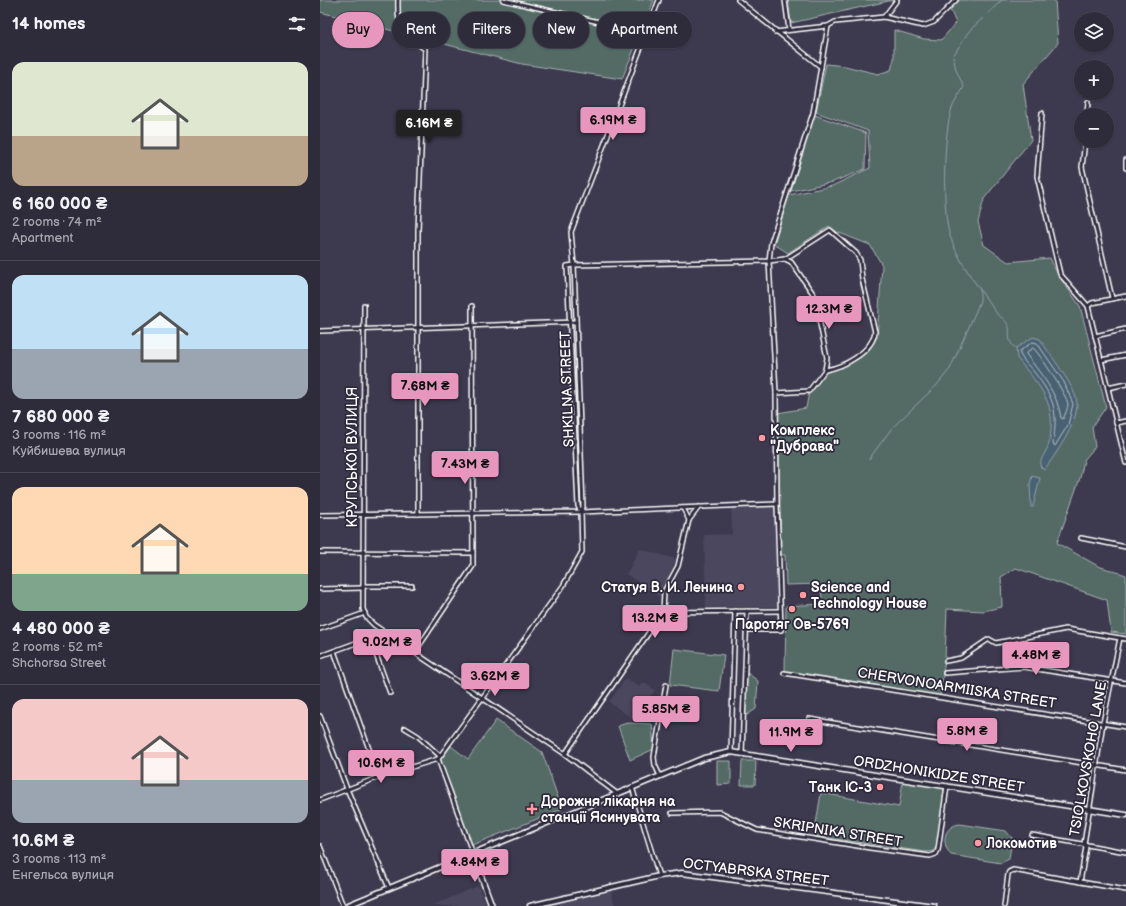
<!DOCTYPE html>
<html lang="en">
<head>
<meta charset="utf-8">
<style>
  body { margin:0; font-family:"Balsamiq Sans",sans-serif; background:#3a3746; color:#f1f3f6; height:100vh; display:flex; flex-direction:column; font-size:15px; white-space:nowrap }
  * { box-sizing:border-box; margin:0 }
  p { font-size:13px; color:#a7a7af }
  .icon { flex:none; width:22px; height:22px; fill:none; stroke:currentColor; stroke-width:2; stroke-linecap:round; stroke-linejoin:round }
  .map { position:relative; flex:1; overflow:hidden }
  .sheet { display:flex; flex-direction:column; background:#2e2b3b; width:320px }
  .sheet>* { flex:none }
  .guide { position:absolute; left:12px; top:12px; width:380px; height:36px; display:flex; gap:8px }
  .buttons { position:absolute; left:754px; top:12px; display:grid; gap:8px }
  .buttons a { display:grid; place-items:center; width:40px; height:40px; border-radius:50%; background:#2e2b3b; box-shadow:0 1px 3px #0004,0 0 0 1px #494755; font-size:20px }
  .price { position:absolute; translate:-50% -34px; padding:0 9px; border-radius:4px; background:#e797bd; color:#111; font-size:13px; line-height:26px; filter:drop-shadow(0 1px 2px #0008) }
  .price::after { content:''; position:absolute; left:50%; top:24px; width:12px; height:9px; margin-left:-6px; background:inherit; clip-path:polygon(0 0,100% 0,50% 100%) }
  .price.active { background:#222; color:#fff }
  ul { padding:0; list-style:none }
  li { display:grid; align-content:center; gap:8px; height:212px; padding:0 12px }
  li+li { border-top:1px solid #494755 }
  li span { display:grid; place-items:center; height:124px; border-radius:12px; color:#555 }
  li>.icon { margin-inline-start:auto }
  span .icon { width:72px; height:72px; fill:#fffc; stroke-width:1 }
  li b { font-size:17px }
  h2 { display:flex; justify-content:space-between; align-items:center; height:48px; padding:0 12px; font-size:17px }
  .tag { padding:0 14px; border-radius:18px; background:#2e2b3b; box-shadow:0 1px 3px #0004,0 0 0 1px #494755; font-size:14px; line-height:36px }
  .tag.active { background:#e797bd; color:#111 }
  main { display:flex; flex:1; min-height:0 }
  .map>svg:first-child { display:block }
</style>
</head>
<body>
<main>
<section class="sheet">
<h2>14 homes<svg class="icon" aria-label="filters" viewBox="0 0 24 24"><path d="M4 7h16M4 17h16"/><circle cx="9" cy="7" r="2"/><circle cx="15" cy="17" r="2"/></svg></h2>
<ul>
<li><span style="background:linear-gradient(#dfe7d0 60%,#b9a48a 0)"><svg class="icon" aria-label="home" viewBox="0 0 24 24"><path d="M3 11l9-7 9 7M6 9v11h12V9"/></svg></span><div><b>6 160 000 ₴</b><p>2 rooms · 74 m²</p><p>Apartment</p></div></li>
<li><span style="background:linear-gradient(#bfe0f5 60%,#9aa5b1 0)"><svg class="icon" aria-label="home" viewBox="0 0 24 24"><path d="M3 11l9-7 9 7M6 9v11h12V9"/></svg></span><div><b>7 680 000 ₴</b><p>3 rooms · 116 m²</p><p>Куйбишева вулиця</p></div></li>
<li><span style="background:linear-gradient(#ffd9b3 70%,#7fa58c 0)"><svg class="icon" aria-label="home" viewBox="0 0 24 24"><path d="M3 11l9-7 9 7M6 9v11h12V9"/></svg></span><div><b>4 480 000 ₴</b><p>2 rooms · 52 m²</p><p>Shchorsa Street</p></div></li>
<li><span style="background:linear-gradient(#f6c9c9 65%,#9aa5b1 0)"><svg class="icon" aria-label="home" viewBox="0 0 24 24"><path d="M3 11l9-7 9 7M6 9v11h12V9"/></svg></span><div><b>10.6M ₴</b><p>3 rooms · 113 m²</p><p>Енгельса вулиця</p></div></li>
</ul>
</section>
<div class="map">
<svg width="806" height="906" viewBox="0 0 806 906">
  <rect width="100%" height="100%" fill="#3d394f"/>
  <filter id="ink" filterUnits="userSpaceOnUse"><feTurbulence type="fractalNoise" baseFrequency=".025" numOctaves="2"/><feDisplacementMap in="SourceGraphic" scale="8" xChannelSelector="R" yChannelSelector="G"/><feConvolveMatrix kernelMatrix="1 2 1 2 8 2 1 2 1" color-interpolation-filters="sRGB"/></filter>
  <g filter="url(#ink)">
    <!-- built -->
    <g fill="#4b475e">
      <polygon points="454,507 457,607 386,607 384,535 412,534 411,509"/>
      <polygon points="320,549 356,559 340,597 306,574"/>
      <polygon points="306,678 319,687 323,682 335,690 314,720 289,702"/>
      <polygon points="158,886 167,906 111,906"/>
      <polygon points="291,891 295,906 227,906"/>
    </g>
    <!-- green -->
    <g fill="#536a65" stroke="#a9b4b2">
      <polygon points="0,0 334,0 302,79 202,64 0,12"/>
      <polygon points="468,0 573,0 471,23"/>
      <polygon points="636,0 735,0 738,43 703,84 711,140 664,199 658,222 664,245 688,262 730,258 737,273 760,306 786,407 772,427 775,447 764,460 760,478 737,543 778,566 806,575 806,634 791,632 787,600 696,568 681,577 682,607 663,611 627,609 625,659 620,696 465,671 466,606 502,604 501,584 466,585 465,555 461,555 458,413 486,408 489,392 506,372 527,365 557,338 562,265 550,245 517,232 509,226 468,253 454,244 469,195 512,186 550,168 548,131 496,112 506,64 525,66 558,74 571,70 574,59 574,30 604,39 621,40 636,23 629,7"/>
      <polygon points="492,114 546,133 545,169 513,182 471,191 491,127"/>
      <polygon points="354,649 404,655 399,691 350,685"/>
      <polygon points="426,672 438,681 436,709 427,715 424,713"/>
      <polygon points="176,720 222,752 242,809 152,845 120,761 131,746 148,759"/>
      <polygon points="307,723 332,724 334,749 310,760 298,726"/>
      <polygon points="397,761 411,761 411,784 397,785"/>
      <polygon points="422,761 436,761 435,785 421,785"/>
      <polygon points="583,781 625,788 617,846 613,851 606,852 494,836 501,793 579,807"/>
      <path d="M 640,824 L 686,831 L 692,838 L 689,859 L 681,863 L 631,855 C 621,844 623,826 640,824 Z"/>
    </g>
    <!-- water -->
    <g fill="#4a6273" stroke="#92a1ab">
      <path d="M 713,337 L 720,339 C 729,354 757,388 757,404 C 757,424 736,454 724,470 L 720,466 C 720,458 727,452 729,443 C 738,403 720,387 697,358 L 696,348 Z"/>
      <polygon points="712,476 720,478 713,507 711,507 710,484"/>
    </g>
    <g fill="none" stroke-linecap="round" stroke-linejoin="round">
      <!-- shore -->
      <g stroke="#b7c0c7" stroke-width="1">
        <path d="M 713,342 L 717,343 L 744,382 L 753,404 L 748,425 L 735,446 L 733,444 C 738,411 735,399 714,372 C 709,366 702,360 699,352 Z"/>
        <path d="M 713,348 C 719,352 747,396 748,404 C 748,408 745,415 743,419 L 741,418 C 737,391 721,375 706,354 Z"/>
      </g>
      <!-- stream -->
      <g stroke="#92a1ab" stroke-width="1">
        <path d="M 682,0 L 649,31 L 633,56 L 636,70 L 644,87 C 640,94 635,101 632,108 C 623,133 622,212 630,236 C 639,264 661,290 677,314 C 682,318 687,321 689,327 C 690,335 687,343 696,348"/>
        <polyline points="549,459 572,428 617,385 630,369 656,311 660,301 660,289"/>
      </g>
      <!-- minor casing -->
      <g stroke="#fff" stroke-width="6">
        <g id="minor">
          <path d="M 78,0 C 77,31 81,33 105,49 L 98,230 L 98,514"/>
          <polyline points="183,0 327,33"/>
          <polyline points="418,0 501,67"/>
          <polyline points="465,0 469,30"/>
          <polyline points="564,17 577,0"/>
          <polyline points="455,32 508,26 515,22 564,17 603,26 614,22 636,0"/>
          <polyline points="722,113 717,176 740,274 768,306 806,463"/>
          <polyline points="767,115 768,102"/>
          <polyline points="765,141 762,167 792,298"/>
          <polyline points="806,160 806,168"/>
          <path d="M 465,259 L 510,230 L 536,253 L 540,260 L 542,279 L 555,332 C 552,352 524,367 505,370"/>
          <polyline points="44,305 43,609 46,617 54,625 245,754 296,793"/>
          <polyline points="768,306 772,303 806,296"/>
          <polyline points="0,331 256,322"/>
          <polyline points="775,336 806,329"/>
          <polyline points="781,360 806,355"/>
          <polyline points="788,388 806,384"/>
          <polyline points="796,423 806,421"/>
          <polyline points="261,512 263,507 254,265 449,261 465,259 471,262 494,295 507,358 505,370 489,391 456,393"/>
          <polyline points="0,515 261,512 457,504 456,393 449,261 451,243 493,113 508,26"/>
          <polyline points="369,520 379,507"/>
          <polyline points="761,538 806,547"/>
          <polyline points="0,552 153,553"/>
          <polyline points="43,586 92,586"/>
          <polyline points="0,589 43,588"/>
          <polyline points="343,612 460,611"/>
          <polyline points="0,629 45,613"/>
          <polyline points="426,630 461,630 457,504"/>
          <polyline points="50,638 70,693"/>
          <polyline points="14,651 59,777"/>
          <polyline points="95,652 153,566 152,306"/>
          <polyline points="0,656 66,632"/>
          <polyline points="626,661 641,658 669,639 676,643 746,629 806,639"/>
          <polyline points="464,673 806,727"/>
          <polyline points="625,673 704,667 806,683"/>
          <polyline points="0,716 27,789 69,888"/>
          <polyline points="489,719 806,770"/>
          <polyline points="85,728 98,736 120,756"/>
          <polyline points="411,752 415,611"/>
          <polyline points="422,753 427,611"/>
          <polyline points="245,754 343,612 344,592 358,566 369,520 363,508"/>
          <polyline points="340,776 335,765 334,757 346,685"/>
          <polyline points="312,787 339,876"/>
          <polyline points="0,800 59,777 118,759"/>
          <polyline points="352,813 400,812 437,830 550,848 610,856 616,854 618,850 627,786"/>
          <polyline points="712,835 806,852"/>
          <polyline points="0,846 23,906"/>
          <polyline points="153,854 118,759 243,586 262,552 261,512 258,506 247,266 254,265 251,232 339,0"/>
          <polyline points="760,882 766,847 764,844 783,723 800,638"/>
          <polyline points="684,906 688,874 689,872 693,870 806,890"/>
        </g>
      </g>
      <!-- major casing -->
      <g stroke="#fff" stroke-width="7">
        <g id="major">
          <polyline points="153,854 172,906"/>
          <polyline points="26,906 384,758 411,752 806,815"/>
          <polyline points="210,906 339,876 362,873 614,906"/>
        </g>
      </g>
      <!-- minor -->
      <use href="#minor" stroke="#2f2a3d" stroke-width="3"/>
      <!-- major -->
      <use href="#major" stroke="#2f2a3d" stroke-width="4"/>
    </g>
  </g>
  <!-- markers -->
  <g fill="#ff9aa2" stroke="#2f2a3d" stroke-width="1.5">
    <circle cx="442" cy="438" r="4"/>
    <circle cx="421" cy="587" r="4"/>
    <circle cx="483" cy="595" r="4"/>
    <circle cx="472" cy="609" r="4"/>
    <circle cx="560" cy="787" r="4"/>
    <path d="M210 803h4v4h4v4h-4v4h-4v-4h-4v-4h4z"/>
    <circle cx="658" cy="843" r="4"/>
  </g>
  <g text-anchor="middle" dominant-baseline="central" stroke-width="3.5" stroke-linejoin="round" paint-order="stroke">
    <!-- street labels -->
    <g font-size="14" fill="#fff" stroke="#2f2a3d">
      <text transform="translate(247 389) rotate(-92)">SHKILNA STREET</text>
      <text transform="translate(32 457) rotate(-90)">КРУПСЬКОЇ ВУЛИЦЯ</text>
      <text transform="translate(637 688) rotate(9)">CHERVONOARMIISKA STREET</text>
      <text transform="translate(768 759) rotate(-80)">TSIOLKOVSKOHO LANE</text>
      <text transform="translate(619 774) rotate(9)">ORDZHONIKIDZE STREET</text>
      <text transform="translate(518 832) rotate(9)">SKRIPNIKA STREET</text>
      <text transform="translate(436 872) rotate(7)">OCTYABRSKA STREET</text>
    </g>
    <!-- poi labels -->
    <g font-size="14" font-weight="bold" fill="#fff" stroke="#2f2a3d" text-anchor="start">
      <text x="450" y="430">Комплекс<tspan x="450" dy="16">"Дубрава"</tspan></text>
      <text x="413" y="587" text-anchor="end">Статуя В. И. Ленина</text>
      <text x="491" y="587">Science and<tspan x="491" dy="16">Technology House</tspan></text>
      <text x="472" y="624" text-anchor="middle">Паротяг Ов-5769</text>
      <text x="552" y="787" text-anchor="end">Танк ІС-3</text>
      <text x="221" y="801">Дорожня лікарня на<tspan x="221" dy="16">станції Ясинувата</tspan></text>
      <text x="666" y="843">Локомотив</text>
    </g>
  </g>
</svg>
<div class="buttons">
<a><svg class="icon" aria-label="layers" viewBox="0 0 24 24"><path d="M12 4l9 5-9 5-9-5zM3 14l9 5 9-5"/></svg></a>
<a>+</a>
<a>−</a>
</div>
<b class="price" style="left:293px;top:141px">6.19M ₴</b>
<b class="price active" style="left:109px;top:144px">6.16M ₴</b>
<b class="price" style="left:509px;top:330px">12.3M ₴</b>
<b class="price" style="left:105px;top:407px">7.68M ₴</b>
<b class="price" style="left:145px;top:485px">7.43M ₴</b>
<b class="price" style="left:335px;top:639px">13.2M ₴</b>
<b class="price" style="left:67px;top:663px">9.02M ₴</b>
<b class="price" style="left:716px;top:676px">4.48M ₴</b>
<b class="price" style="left:175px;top:697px">3.62M ₴</b>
<b class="price" style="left:346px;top:730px">5.85M ₴</b>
<b class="price" style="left:647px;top:752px">5.8M ₴</b>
<b class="price" style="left:471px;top:753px">11.9M ₴</b>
<b class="price" style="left:61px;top:784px">10.6M ₴</b>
<b class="price" style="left:155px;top:883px">4.84M ₴</b>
<div class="guide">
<a class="tag active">Buy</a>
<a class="tag">Rent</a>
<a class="tag">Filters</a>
<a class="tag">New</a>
<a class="tag">Apartment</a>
</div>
</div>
</main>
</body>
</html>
